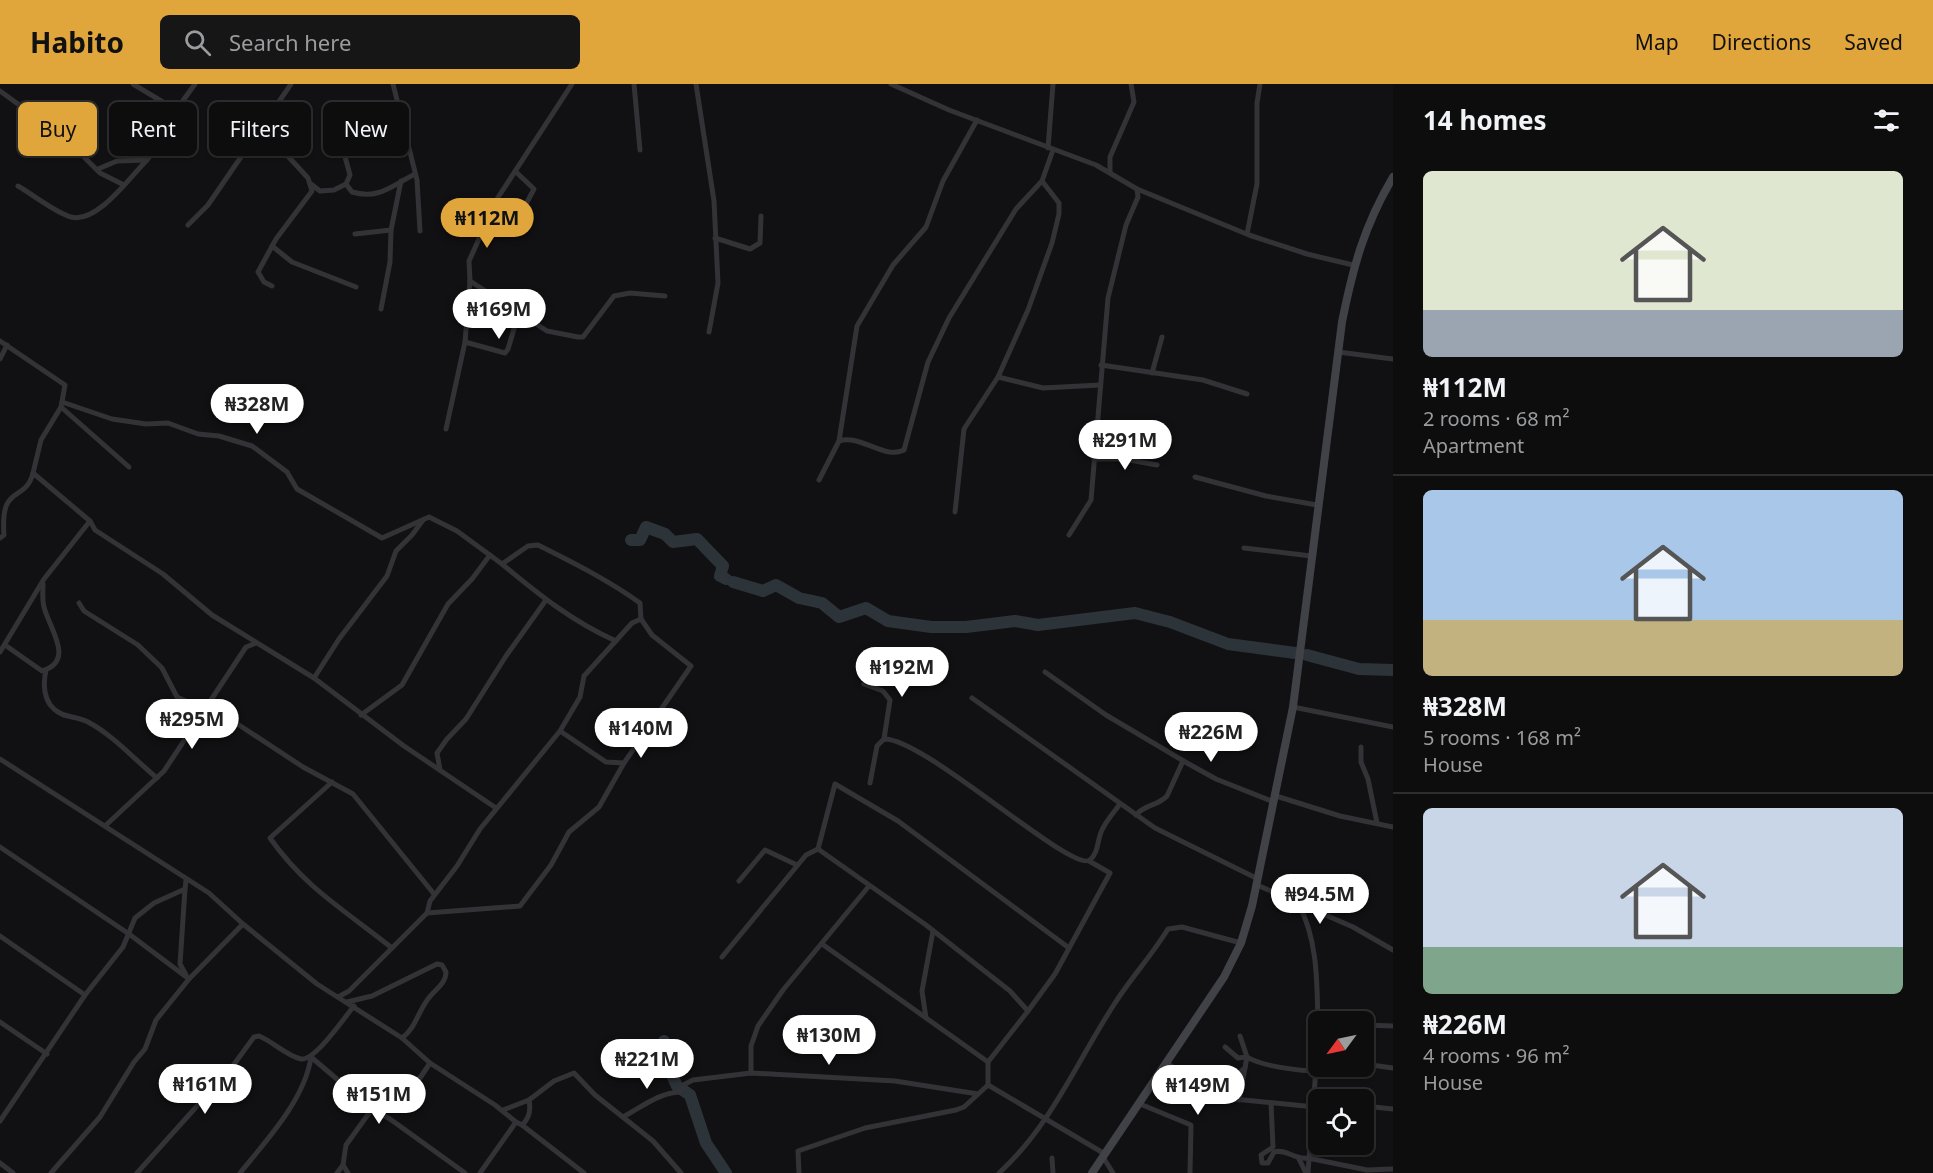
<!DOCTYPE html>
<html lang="en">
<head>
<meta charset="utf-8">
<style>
  body { margin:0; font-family:"Noto Sans",sans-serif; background:#161617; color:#f1f3f6; height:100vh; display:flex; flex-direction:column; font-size:22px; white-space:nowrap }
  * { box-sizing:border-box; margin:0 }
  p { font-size:20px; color:#9a9c9e }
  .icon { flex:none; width:33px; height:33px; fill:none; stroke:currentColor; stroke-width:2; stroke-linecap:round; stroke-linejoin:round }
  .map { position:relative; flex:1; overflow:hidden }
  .details { display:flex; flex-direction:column; background:#0d0d0e; width:540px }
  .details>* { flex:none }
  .hud { position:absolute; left:18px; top:18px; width:570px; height:54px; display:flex; gap:12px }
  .needle { width:39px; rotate:237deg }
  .controls { position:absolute; left:1308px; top:927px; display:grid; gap:12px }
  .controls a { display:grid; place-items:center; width:66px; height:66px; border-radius:9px; background:#0d0d0e; box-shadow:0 2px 4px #0004,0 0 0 2px #2d2d2e; font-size:30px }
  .price { position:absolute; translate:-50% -51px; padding:0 14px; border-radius:21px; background:#fff; color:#222; font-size:20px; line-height:39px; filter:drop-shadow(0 2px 3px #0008) }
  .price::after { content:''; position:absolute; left:50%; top:36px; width:18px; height:14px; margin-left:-9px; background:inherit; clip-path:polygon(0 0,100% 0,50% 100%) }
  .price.selected { background:#e1a63b; color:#111 }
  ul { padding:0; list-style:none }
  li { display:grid; align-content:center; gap:12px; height:318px; padding:0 30px }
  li+li { border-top:2px solid #2d2d2e }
  li span { display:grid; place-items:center; height:186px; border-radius:9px; color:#555 }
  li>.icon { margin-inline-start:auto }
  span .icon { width:108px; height:108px; fill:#fffc; stroke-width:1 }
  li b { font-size:26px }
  h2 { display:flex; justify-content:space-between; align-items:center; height:72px; padding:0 30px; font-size:26px }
  .chip { padding:0 21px; border-radius:9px; background:#0d0d0e; box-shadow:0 2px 4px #0004,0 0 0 2px #2d2d2e; font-size:21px; line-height:54px }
  .chip.selected { background:#e1a63b; color:#111 }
  header { display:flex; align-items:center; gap:36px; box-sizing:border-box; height:84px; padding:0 30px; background:#e1a63b; color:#111 }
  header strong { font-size:28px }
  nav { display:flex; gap:33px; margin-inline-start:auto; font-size:21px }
  .search { width:420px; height:54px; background:#161617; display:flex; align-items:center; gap:15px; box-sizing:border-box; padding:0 21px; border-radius:9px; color:#9a9c9e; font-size:22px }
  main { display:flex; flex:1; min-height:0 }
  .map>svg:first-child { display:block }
</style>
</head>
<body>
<header>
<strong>Habito</strong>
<div class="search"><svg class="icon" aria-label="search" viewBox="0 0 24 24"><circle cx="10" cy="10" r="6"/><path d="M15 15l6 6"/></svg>Search here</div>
<nav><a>Map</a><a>Directions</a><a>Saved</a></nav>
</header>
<main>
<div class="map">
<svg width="1393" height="1089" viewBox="0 0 1393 1089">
  <rect width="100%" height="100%" fill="#111113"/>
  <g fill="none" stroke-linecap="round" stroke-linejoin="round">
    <!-- river -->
    <g stroke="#2c343a" stroke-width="12">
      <polyline points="631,456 640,456 646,443 665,450 673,458 697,455 723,482 720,492 726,495"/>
      <polyline points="733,498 763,507 776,501 799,514 822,519 839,533 866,524 888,537 931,543 966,543 1015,537 1038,541 1135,529 1170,538 1228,560 1295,569"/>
      <polyline points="1307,571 1359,585 1393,586"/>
      <polyline points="664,957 672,991 677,1002 690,1011 706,1059 726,1089"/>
    </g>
    <!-- street -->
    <g stroke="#333337" stroke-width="5">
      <polyline points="133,0 183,30"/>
      <polyline points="393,0 417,96 420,147"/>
      <polyline points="634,0 640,66"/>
      <polyline points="696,0 714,117 718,199 709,248"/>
      <polyline points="891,0 949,26 1096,81 1137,105 1249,151 1307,170 1353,181"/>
      <polyline points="0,7 66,55 100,89 122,100"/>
      <polyline points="262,44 308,94 312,107 276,155 258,188 264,198 272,202"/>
      <polyline points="1048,64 1053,0"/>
      <polyline points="98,85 117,77 147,76 183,30 182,18 195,0"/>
      <polyline points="515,87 534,105 516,139"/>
      <polyline points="1110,88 1110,73 1134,18 1131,0"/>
      <polyline points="311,100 320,107 334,106 346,100 350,91 341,58"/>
      <path d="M 346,100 L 352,108 C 379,116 393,101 415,90"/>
      <path d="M 18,102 C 32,110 56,129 71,133 C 97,140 130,93 147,76"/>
      <polyline points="188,141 208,121 291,0"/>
      <polyline points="355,150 391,146"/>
      <polyline points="1247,150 1257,100 1257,19 1260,0"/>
      <polyline points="715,154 750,165 760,159 761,132"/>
      <polyline points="272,162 292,178 356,203"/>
      <polyline points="470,197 547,247 578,253 583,253 614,212 630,209 665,212"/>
      <polyline points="381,225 390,178 391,146 401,97"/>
      <polyline points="0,257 65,301 61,323 41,356 33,389 90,437 95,446 163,490 212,531 314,594 404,662 496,724"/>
      <polyline points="465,258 505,269 508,265 519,228"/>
      <polyline points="1338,268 1393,275"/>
      <polyline points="0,275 7,261"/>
      <polyline points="1101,281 1203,296 1247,310"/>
      <polyline points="1152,289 1162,253"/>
      <polyline points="998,293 1043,304 1100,301"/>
      <path d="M 62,318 L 112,335 L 146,340 L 168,339 L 198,350 L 219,352 L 252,362 L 287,388 L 297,405 L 382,454 L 429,433 L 457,447 L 502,480 L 528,462 L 538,461 C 574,479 608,496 640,519 L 641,535"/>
      <polyline points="61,323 129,383"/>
      <polyline points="446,345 465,258 470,197 469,177 497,115 572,0"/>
      <polyline points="839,357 857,242 893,181 926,143 943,97 977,36"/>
      <polyline points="1094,375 1124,375 1157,381"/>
      <polyline points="1195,393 1266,412 1317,421"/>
      <path d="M 819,396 L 839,357 C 861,350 884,376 904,366 L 928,278 L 949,234 L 1016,125 L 1042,97 L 1053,66"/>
      <polyline points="955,428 964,345 998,293 1028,226 1052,159 1059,130 1059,119 1042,97"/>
      <polyline points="1069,451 1091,416 1108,214 1126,141 1138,113 1137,105"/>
      <path d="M 0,454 L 4,451 C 0,398 25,420 33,389"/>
      <polyline points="1244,464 1311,472"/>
      <path d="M 502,480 C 538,510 573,538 616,557"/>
      <polyline points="79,519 84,527 138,561 162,584 177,613 239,641 303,683 353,710 434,810"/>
      <path d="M 5,561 L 42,587 C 76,577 49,544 44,523 C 42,516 43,507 43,500"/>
      <polyline points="0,568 44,495 90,437"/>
      <path d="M 46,586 C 43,600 43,615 54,625 C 63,634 77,632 88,638 C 113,651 135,676 157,694"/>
      <polyline points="1045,588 1106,631 1187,679 1216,695 1274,718"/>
      <polyline points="314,594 339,555 387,492 396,467 412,451 423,436"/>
      <polyline points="864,600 883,607 890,616 884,655"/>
      <polyline points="972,614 1155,744 1258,795"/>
      <polyline points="1293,623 1393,643"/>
      <polyline points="361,631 402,601 448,520 472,495 490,471"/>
      <polyline points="1361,663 1361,678 1368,695 1377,739"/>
      <polyline points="0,675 209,809 243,840 317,900 402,954 430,979 495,1021 516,1038 480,1089"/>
      <polyline points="440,686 437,669 447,655 466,635 506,572 546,516"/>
      <path d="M 332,698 L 270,754 C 305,804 346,827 392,864"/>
      <path d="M 870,699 L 877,662 L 884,655 C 925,654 1072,790 1090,776 C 1099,768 1097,756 1102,746 C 1106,737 1114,728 1120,720"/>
      <polyline points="1276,712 1340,732 1393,743"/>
      <path d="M 1136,731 C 1145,720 1158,722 1167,712 L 1183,677"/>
      <polyline points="105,742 164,687 246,563 256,559"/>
      <polyline points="0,763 129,850 189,895"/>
      <polyline points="818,765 835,700 898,737 1069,864"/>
      <polyline points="739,797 765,766 797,781"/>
      <polyline points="1257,801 1353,843 1393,866"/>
      <polyline points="185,805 180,880 186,891"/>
      <path d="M 1298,819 C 1319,857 1317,905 1318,946"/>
      <polyline points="427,829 520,822 551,781 569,748 599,723 624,679"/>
      <polyline points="0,852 85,911"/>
      <polyline points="822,860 988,978"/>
      <polyline points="722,873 806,771 818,765 926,841 1010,907 1028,927 988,978 988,1001"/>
      <polyline points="338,913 349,907 427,829 430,817 457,782 480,745 560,647 580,613 584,592 632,539 641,535 652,551 691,582 624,679 606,678 560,647"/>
      <path d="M 347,918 L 372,912 L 437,880 L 442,881 L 446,888 C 446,900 434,906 428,915 C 418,928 415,945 402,954"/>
      <polyline points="1028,927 1055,890 1110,789 1089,777"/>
      <polyline points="926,934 922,907 933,847"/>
      <polyline points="1318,934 1342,938"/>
      <polyline points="0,938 47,970"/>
      <polyline points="1364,941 1393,942"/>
      <polyline points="1225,963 1238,974 1247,973 1240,952"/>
      <polyline points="311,973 372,1025 390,1035 465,1089"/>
      <polyline points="1167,979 1189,994 1213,999 1223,1014 1315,1023"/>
      <polyline points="1364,980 1393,984"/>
      <polyline points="751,989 751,962 758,942 783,906 869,802"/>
      <polyline points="1213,999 1235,992 1245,984"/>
      <path d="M 1239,1016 L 1247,973 C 1261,982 1299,987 1317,987"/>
      <path d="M 1271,1019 L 1273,1063 L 1261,1071 L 1262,1079 L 1268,1079 L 1274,1068 C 1286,1064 1296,1077 1308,1074 L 1367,1086 L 1393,1085"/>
      <polyline points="1140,1020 1191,1041 1190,1089"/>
      <polyline points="1364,1022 1393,1025"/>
      <polyline points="503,1026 529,1016"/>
      <path d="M 623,1033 C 642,1023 658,1009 680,1008 L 685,1000 L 693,996 L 751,989 L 895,997 L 978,1010"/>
      <polyline points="0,1037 85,911 123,863 135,834 154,819 185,805 186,796"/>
      <path d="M 516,1038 L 522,1041 C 530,1034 531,1026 529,1016 L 554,997 L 574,989 L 595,1011 L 653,1057 L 681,1089"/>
      <polyline points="522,1041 584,1089"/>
      <polyline points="1103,1073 1113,1089"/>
      <polyline points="1298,1073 1306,1089"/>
      <polyline points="1052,1074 1053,1089"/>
      <polyline points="0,1079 13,1089"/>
      <polyline points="343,1081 348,1089"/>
      <polyline points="51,1089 100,1033 134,978 145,965 156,936 189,895 243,840"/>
      <path d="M 137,1089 L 232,983 L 254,953 L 259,952 C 272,957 287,972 301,975 C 315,977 344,934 354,922"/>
      <path d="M 240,1089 C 267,1056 305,1015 311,973"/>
      <polyline points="337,1089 343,1081 346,1061 372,1025 406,999 410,1000 420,994 430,979"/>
      <polyline points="799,1089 798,1067 865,1044 956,1026 964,1023 988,1001 1105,1070"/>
      <path d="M 999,1089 C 1051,1042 1077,977 1115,919 C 1131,894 1152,871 1168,845 L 1182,843 L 1241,859"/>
      <polyline points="1308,1089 1318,958"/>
    </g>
    <!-- secondary -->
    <path stroke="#414247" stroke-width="8" d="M 1092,1089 L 1224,893 L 1241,859 L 1252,822 L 1293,623 L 1342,238 C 1353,183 1364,142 1393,93"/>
  </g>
</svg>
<div class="controls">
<a><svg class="needle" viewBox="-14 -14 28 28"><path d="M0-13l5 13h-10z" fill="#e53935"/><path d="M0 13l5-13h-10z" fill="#9a9c9e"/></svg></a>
<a><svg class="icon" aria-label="locate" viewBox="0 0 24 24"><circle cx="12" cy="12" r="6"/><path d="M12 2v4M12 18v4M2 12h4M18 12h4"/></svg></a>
</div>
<b class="price selected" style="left:487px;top:165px">₦112M</b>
<b class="price" style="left:499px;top:256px">₦169M</b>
<b class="price" style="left:257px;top:351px">₦328M</b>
<b class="price" style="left:1125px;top:387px">₦291M</b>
<b class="price" style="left:902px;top:614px">₦192M</b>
<b class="price" style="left:192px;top:666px">₦295M</b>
<b class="price" style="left:641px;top:675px">₦140M</b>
<b class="price" style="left:1211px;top:679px">₦226M</b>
<b class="price" style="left:1320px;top:841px">₦94.5M</b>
<b class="price" style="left:829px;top:982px">₦130M</b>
<b class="price" style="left:647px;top:1006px">₦221M</b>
<b class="price" style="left:205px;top:1031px">₦161M</b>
<b class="price" style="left:1198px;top:1032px">₦149M</b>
<b class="price" style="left:379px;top:1041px">₦151M</b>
<div class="hud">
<a class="chip selected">Buy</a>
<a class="chip">Rent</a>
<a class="chip">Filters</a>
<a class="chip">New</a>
</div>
</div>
<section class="details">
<h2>14 homes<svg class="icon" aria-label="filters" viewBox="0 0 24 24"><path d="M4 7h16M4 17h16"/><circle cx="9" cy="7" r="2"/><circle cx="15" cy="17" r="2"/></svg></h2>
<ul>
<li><span style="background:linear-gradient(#dfe7d0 75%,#9aa5b1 0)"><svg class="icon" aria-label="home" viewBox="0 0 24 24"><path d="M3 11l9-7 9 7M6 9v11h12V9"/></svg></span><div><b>₦112M</b><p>2 rooms · 68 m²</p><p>Apartment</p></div></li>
<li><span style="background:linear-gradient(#a9c7e8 70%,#c2b280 0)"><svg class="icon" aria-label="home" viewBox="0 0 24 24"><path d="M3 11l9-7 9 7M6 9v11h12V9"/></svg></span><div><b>₦328M</b><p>5 rooms · 168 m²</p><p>House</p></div></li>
<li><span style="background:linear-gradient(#c9d6e8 75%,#7fa58c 0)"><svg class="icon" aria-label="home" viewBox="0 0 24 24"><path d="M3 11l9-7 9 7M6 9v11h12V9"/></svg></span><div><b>₦226M</b><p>4 rooms · 96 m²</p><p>House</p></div></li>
</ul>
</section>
</main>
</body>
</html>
